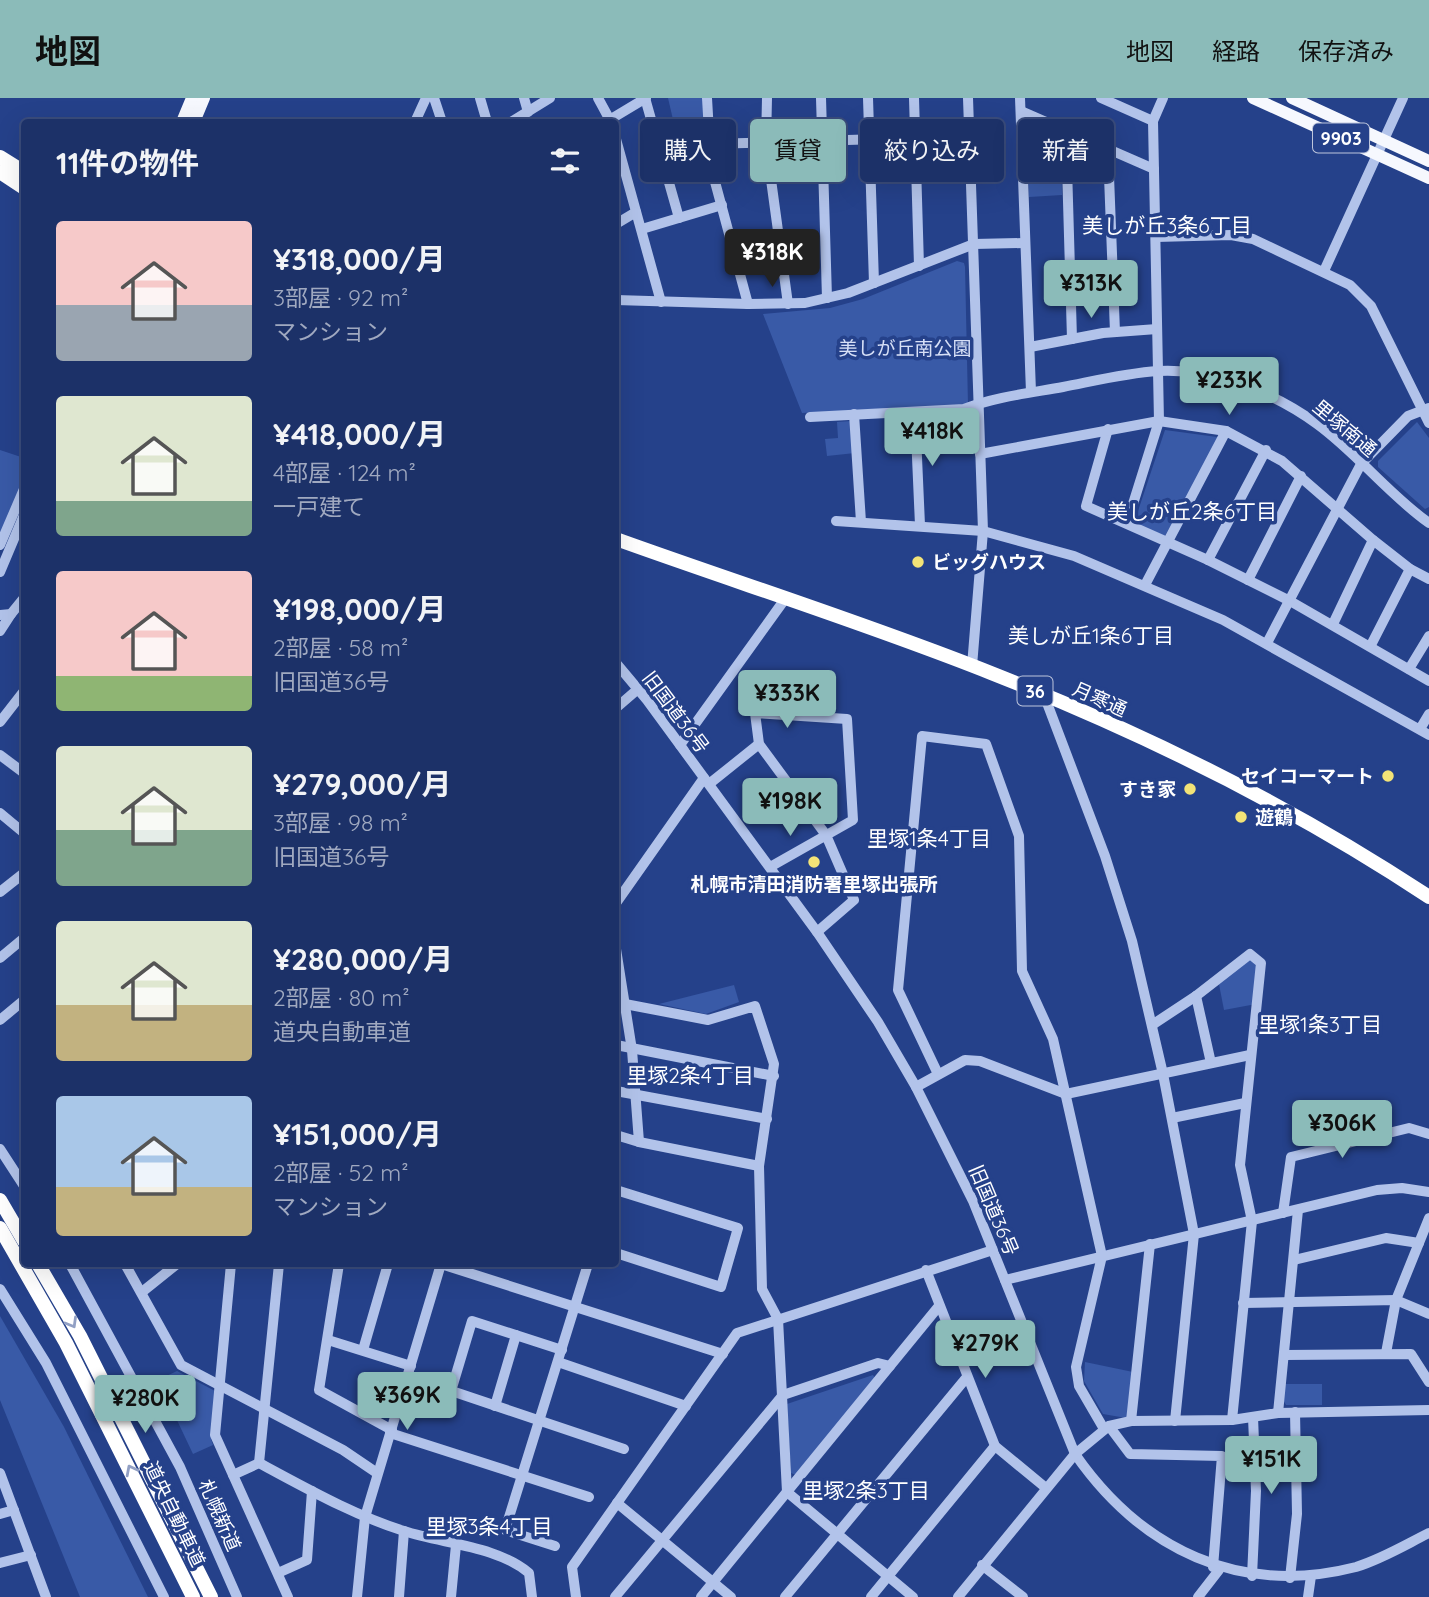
<!DOCTYPE html>
<html lang="ja">
<head>
<meta charset="utf-8">
<style>
  body { margin:0; font-family:Quicksand,"Noto Sans JP",sans-serif; background:#25396e; color:#f1f3f6; height:100vh; display:flex; flex-direction:column; font-size:26px; white-space:nowrap }
  * { box-sizing:border-box; margin:0 }
  p { font-size:23px; color:#a0a9c0 }
  .icon { flex:none; width:38px; height:38px; fill:none; stroke:currentColor; stroke-width:2; stroke-linecap:round; stroke-linejoin:round }
  .map { position:relative; flex:1; overflow:hidden }
  .drawer { position:absolute; left:21px; top:21px; width:598px; height:1148px; display:flex; flex-direction:column; background:#1c3168; border-radius:7px; box-shadow:0 7px 28px #0002,0 0 0 2px #3a4c7c }
  .drawer>* { flex:none }
  .banner { position:absolute; left:640px; top:21px; width:665px; height:63px; display:flex; gap:14px }
  .price { position:absolute; translate:-50% -60px; padding:0 16px; border-radius:7px; background:#8bbbb9; color:#111; font-size:23px; line-height:46px; filter:drop-shadow(0 2px 4px #0008) }
  .price::after { content:''; position:absolute; left:50%; top:42px; width:21px; height:16px; margin-left:-10px; background:inherit; clip-path:polygon(0 0,100% 0,50% 100%) }
  .price.active { background:#222; color:#fff }
  ul { padding:0; list-style:none }
  li { display:flex; align-items:center; gap:21px; height:175px; padding:0 35px }
  li span { display:grid; place-items:center; flex:none; width:196px; height:140px; border-radius:7px; color:#555 }
  li>.icon { margin-inline-start:auto }
  span .icon { width:84px; height:84px; fill:#fffc; stroke-width:1 }
  li b { font-size:30px }
  h2 { display:flex; justify-content:space-between; align-items:center; height:84px; padding:0 35px; font-size:30px }
  .tag { padding:0 24px; border-radius:7px; background:#1c3168; box-shadow:0 7px 28px #0002,0 0 0 2px #3a4c7c; font-size:24px; line-height:63px }
  .tag.active { background:#8bbbb9; color:#111 }
  header { display:flex; align-items:center; gap:42px; box-sizing:border-box; height:98px; padding:0 35px; background:#8bbbb9; color:#111 }
  header strong { font-size:33px }
  nav { display:flex; gap:38px; margin-inline-start:auto; font-size:24px }
  .map>svg:first-child { display:block }
</style>
</head>
<body>
<header>
<strong>地図</strong>
<nav><a>地図</a><a>経路</a><a>保存済み</a></nav>
</header>
<div class="map">
<svg width="1429" height="1499" viewBox="0 0 1429 1499">
  <rect width="100%" height="100%" fill="#25418a"/>
  <!-- green -->
  <g fill="#395aa7">
    <polygon points="668,0 707,0 711,63 684,69"/>
    <polygon points="1029,22 1061,38 1062,97 1029,99 1027,24"/>
    <polygon points="957,163 964,165 965,169 968,307 802,315 763,216 830,210 863,201"/>
    <polygon points="851,323 855,355 827,358 825,341 838,340 837,324"/>
    <polygon points="1417,324 1429,340 1429,409 1425,411 1378,369 1378,363"/>
    <polygon points="1165,332 1217,339 1218,342 1165,438 1136,426 1135,422"/>
    <polygon points="0,352 24,360 24,383 0,442"/>
    <polygon points="1250,856 1261,865 1256,906 1224,912 1218,881"/>
    <polygon points="734,887 739,904 706,916 659,906"/>
    <polygon points="0,1218 64,1329 148,1499 80,1499 0,1302"/>
    <polygon points="1085,1264 1133,1274 1129,1318 1126,1320 1103,1316 1084,1283"/>
    <polygon points="177,1273 217,1294 211,1341 213,1347 193,1356 158,1282"/>
    <polygon points="873,1277 876,1282 796,1377 791,1375 787,1306"/>
    <polygon points="1285,1286 1322,1286 1322,1307 1286,1307 1283,1302"/>
  </g>
  <g fill="none" stroke-linecap="round" stroke-linejoin="round">
    <!-- minor -->
    <g stroke="#b2c3ea" stroke-width="10">
      <polyline points="434,0 442,24"/>
      <polyline points="480,0 487,24"/>
      <polyline points="524,0 528,14"/>
      <polyline points="598,0 611,24"/>
      <polyline points="645,0 679,120"/>
      <polyline points="707,0 711,69 748,206 805,205 848,195 974,146 1024,145"/>
      <polyline points="767,0 766,45 788,206"/>
      <polyline points="821,0 827,200"/>
      <polyline points="868,0 874,185"/>
      <polyline points="914,0 919,168"/>
      <polyline points="968,0 983,433 972,568"/>
      <polyline points="1020,0 1031,294"/>
      <polyline points="1101,0 1153,23"/>
      <polyline points="1021,13 1154,71"/>
      <polyline points="415,24 426,0"/>
      <polyline points="511,24 550,0"/>
      <polyline points="606,24 646,0"/>
      <polyline points="1066,34 1072,241"/>
      <polyline points="616,41 661,204"/>
      <polyline points="709,46 915,40"/>
      <polyline points="1108,52 1115,234"/>
      <polyline points="616,126 636,114"/>
      <polyline points="642,131 722,107"/>
      <polyline points="1156,139 1231,137 1253,141 1350,187 1371,208 1429,325"/>
      <polyline points="1324,173 1403,0"/>
      <polyline points="616,202 748,206"/>
      <polyline points="1030,249 1103,235 1157,231"/>
      <polyline points="915,314 920,427"/>
      <polyline points="854,316 861,424"/>
      <path d="M 810,319 L 964,311 C 995,299 1030,295 1063,289 C 1094,283 1126,275 1158,273 C 1213,270 1273,294 1317,326 C 1357,355 1388,396 1429,425"/>
      <polyline points="1108,331 1086,408 1208,462 1290,503 1429,583"/>
      <polyline points="980,356 1159,323 1226,333 1282,363 1373,442 1410,471 1429,481"/>
      <polyline points="836,423 983,433 1074,458 1223,522 1429,637"/>
      <polyline points="1127,425 1159,323 1153,23 1163,0"/>
      <polyline points="0,447 24,391"/>
      <polyline points="1208,462 1266,352"/>
      <polyline points="0,474 24,417"/>
      <polyline points="1248,482 1301,378"/>
      <polyline points="1145,487 1226,333"/>
      <polyline points="0,517 11,516 24,500"/>
      <polyline points="1333,526 1373,442"/>
      <polyline points="0,533 11,516"/>
      <polyline points="1267,545 1361,366 1408,318 1429,310"/>
      <polyline points="1371,547 1410,471"/>
      <path d="M 616,565 L 647,602 L 817,834 L 878,924 L 916,989 L 973,1103 L 1075,1356 C 1141,1451 1239,1499 1356,1469 C 1382,1461 1405,1447 1429,1435"/>
      <polyline points="1409,571 1429,538"/>
      <polyline points="1044,597 1105,758 1132,843 1163,976 1194,1136 1175,1323"/>
      <polyline points="616,610 638,591"/>
      <polyline points="0,624 24,593"/>
      <polyline points="1420,631 1429,616"/>
      <polyline points="680,647 785,501"/>
      <polyline points="0,657 24,675"/>
      <polyline points="709,686 759,646"/>
      <polyline points="0,715 24,735"/>
      <polyline points="770,769 853,722 847,621 755,615 759,646 826,737 854,802 817,834"/>
      <polyline points="0,794 24,775"/>
      <polyline points="616,805 704,680"/>
      <polyline points="616,851 632,952 639,1044 616,1037"/>
      <polyline points="0,860 24,840"/>
      <polyline points="1196,898 1211,965"/>
      <polyline points="625,906 708,922 755,908 774,966 759,1068 762,1191 778,1221 787,1394 913,1499"/>
      <polyline points="0,922 24,902"/>
      <polyline points="1152,927 1196,898 1250,856 1261,865 1240,1067 1252,1123 1232,1322"/>
      <polyline points="616,947 774,978"/>
      <polyline points="938,976 898,892 922,638 986,646 1019,738 1022,873 1053,941 1102,1158 1076,1269 1079,1288 1104,1331"/>
      <polyline points="916,989 965,962 980,963 1066,996 1250,957"/>
      <polyline points="616,993 767,1021"/>
      <polyline points="1172,1020 1245,1005"/>
      <polyline points="639,1044 759,1068"/>
      <polyline points="0,1051 24,1088"/>
      <polyline points="616,1092 738,1130 721,1189 616,1155"/>
      <polyline points="1283,1115 1291,1059 1409,1030 1429,1036"/>
      <polyline points="1294,1162 1386,1140 1419,1145"/>
      <polyline points="70,1166 180,1369 237,1499"/>
      <polyline points="125,1166 181,1267 343,1352 377,1375"/>
      <polyline points="231,1166 215,1337 288,1499"/>
      <polyline points="339,1166 319,1292 392,1332"/>
      <polyline points="441,1166 723,1256"/>
      <polyline points="926,1172 995,1348 1046,1390"/>
      <polyline points="1005,1182 1377,1092 1402,1090 1429,1094"/>
      <polyline points="0,1191 46,1265 164,1499"/>
      <polyline points="142,1194 177,1166"/>
      <polyline points="1243,1205 1396,1202 1429,1216"/>
      <polyline points="328,1242 411,1268"/>
      <polyline points="363,1252 388,1166"/>
      <polyline points="1386,1255 1396,1202 1429,1120"/>
      <polyline points="1284,1257 1411,1256 1429,1284"/>
      <polyline points="558,1264 686,1308"/>
      <polyline points="407,1278 624,1351"/>
      <polyline points="451,1293 472,1223 562,1252"/>
      <polyline points="495,1308 516,1237"/>
      <polyline points="1278,1315 1298,1112"/>
      <polyline points="1131,1323 1150,1146"/>
      <polyline points="1109,1328 1130,1356 1222,1358 1213,1469"/>
      <polyline points="390,1335 589,1399"/>
      <polyline points="259,1365 279,1166"/>
      <polyline points="0,1375 46,1499"/>
      <path d="M 233,1377 L 259,1365 C 306,1390 353,1417 404,1433 C 444,1446 497,1448 529,1475 L 532,1499"/>
      <polyline points="617,1405 731,1499"/>
      <polyline points="0,1416 14,1412"/>
      <polyline points="555,1448 505,1432 588,1166"/>
      <polyline points="0,1465 31,1457"/>
      <polyline points="982,1467 1023,1499"/>
      <polyline points="278,1475 307,1462 312,1393"/>
      <polyline points="1252,1478 1256,1393 1253,1319"/>
      <polyline points="1290,1480 1297,1416 1295,1314"/>
      <polyline points="357,1499 365,1419 441,1166"/>
      <polyline points="399,1499 404,1433"/>
      <polyline points="451,1499 456,1447"/>
      <polyline points="576,1499 572,1469 737,1235 993,1152"/>
      <polyline points="615,1499 783,1297 878,1265 890,1268"/>
      <polyline points="701,1499 939,1208"/>
      <polyline points="785,1499 967,1279"/>
      <polyline points="871,1499 995,1348"/>
      <polyline points="958,1499 1075,1356 1109,1328 1131,1323 1232,1322 1278,1315 1429,1312"/>
      <polyline points="1198,1499 1219,1472"/>
      <polyline points="1308,1499 1311,1478"/>
    </g>
    <!-- major -->
    <g stroke="#f6f8fe" stroke-width="12">
      <polyline points="1253,0 1429,80"/>
      <polyline points="1292,0 1429,63"/>
      <polyline points="182,24 192,0"/>
      <polyline points="194,24 204,0"/>
    </g>
    <!-- highway -->
    <g stroke="#fff" stroke-width="14">
      <polyline points="0,59 24,74"/>
      <polyline points="0,74 24,90"/>
      <path d="M 616,441 C 741,486 868,526 991,575 C 1143,635 1292,708 1429,799"/>
      <polyline points="0,1102 24,1143"/>
      <polyline points="0,1130 66,1245 193,1499"/>
      <polyline points="38,1166 80,1238 211,1499"/>
    </g>
  </g>
  <!-- one-way arrows -->
  <defs><path id="oneway-chevron" d="M-2-3.5L2.5 0L-2 3.5" fill="none" stroke-width="1.6" stroke-linecap="round" stroke-linejoin="round" transform="scale(1.75)"/></defs>
  <g stroke="#92a0c4">
    <use href="#oneway-chevron" transform="translate(72 1225) rotate(60)"/>
    <use href="#oneway-chevron" transform="translate(131 1372) rotate(-117)"/>
  </g>
  <!-- markers -->
  <g fill="#f3e377" stroke="#25418a" stroke-width="2.5">
    <circle cx="918" cy="464" r="7"/>
    <circle cx="1388" cy="678" r="7"/>
    <circle cx="1190" cy="691" r="7"/>
    <circle cx="1241" cy="719" r="7"/>
    <circle cx="814" cy="764" r="7"/>
  </g>
  <g text-anchor="middle" dominant-baseline="central" stroke-width="7" stroke-linejoin="round" paint-order="stroke">
    <!-- shield labels -->
    <g fill="#25418a" stroke="#bec6dc" stroke-width="2">
      <rect x="1313" y="25.5" width="56" height="29" rx="5"/>
      <rect x="1017.5" y="578.5" width="35" height="29" rx="5"/>
    </g>
    <g font-size="18" font-weight="bold" fill="#fff">
      <text x="1341" y="40">9903</text>
      <text x="1035" y="593">36</text>
    </g>
    <!-- park labels -->
    <g font-size="19" fill="#d7e0f7" stroke="#25418a">
      <text x="905" y="250">美しが丘南公園</text>
    </g>
    <!-- street labels -->
    <g font-size="19" fill="#fff" stroke="#25418a">
      <text transform="translate(1345 330) rotate(40)">里塚南通</text>
      <text transform="translate(1100 601) rotate(24)">月寒通</text>
      <text transform="translate(676 614) rotate(53)">旧国道36号</text>
      <text transform="translate(994 1112) rotate(67)">旧国道36号</text>
      <text transform="translate(175 1416) rotate(64)">道央自動車道</text>
      <text transform="translate(220 1417) rotate(66)">札幌新道</text>
    </g>
    <!-- poi labels -->
    <g font-size="19" font-weight="bold" fill="#fff" stroke="#25418a" text-anchor="start">
      <text x="932" y="464">ビッグハウス</text>
      <text x="1374" y="678" text-anchor="end">セイコーマート</text>
      <text x="1176" y="691" text-anchor="end">すき家</text>
      <text x="1255" y="719">遊鶴</text>
      <text x="814" y="786" text-anchor="middle">札幌市清田消防署里塚出張所</text>
    </g>
    <!-- neighbourhood labels -->
    <g font-size="21" fill="#fff" stroke="#25418a">
      <text x="1167" y="127">美しが丘3条6丁目</text>
      <text x="1192" y="413">美しが丘2条6丁目</text>
      <text x="1091" y="537">美しが丘1条6丁目</text>
      <text x="929" y="740">里塚1条4丁目</text>
      <text x="1320" y="926">里塚1条3丁目</text>
      <text x="690" y="977">里塚2条4丁目</text>
      <text x="866" y="1392">里塚2条3丁目</text>
      <text x="489" y="1428">里塚3条4丁目</text>
    </g>
  </g>
</svg>
<b class="price active" style="left:772px;top:191px">¥318K</b>
<b class="price" style="left:1091px;top:222px">¥313K</b>
<b class="price" style="left:1229px;top:319px">¥233K</b>
<b class="price" style="left:932px;top:370px">¥418K</b>
<b class="price" style="left:787px;top:632px">¥333K</b>
<b class="price" style="left:790px;top:740px">¥198K</b>
<b class="price" style="left:1342px;top:1062px">¥306K</b>
<b class="price" style="left:985px;top:1282px">¥279K</b>
<b class="price" style="left:407px;top:1334px">¥369K</b>
<b class="price" style="left:145px;top:1337px">¥280K</b>
<b class="price" style="left:1271px;top:1398px">¥151K</b>
<div class="banner">
<a class="tag">購入</a>
<a class="tag active">賃貸</a>
<a class="tag">絞り込み</a>
<a class="tag">新着</a>
</div>
<section class="drawer">
<h2>11件の物件<svg class="icon" aria-label="filters" viewBox="0 0 24 24"><path d="M4 7h16M4 17h16"/><circle cx="9" cy="7" r="2"/><circle cx="15" cy="17" r="2"/></svg></h2>
<ul>
<li><span style="background:linear-gradient(#f6c9c9 60%,#9aa5b1 0)"><svg class="icon" aria-label="home" viewBox="0 0 24 24"><path d="M3 11l9-7 9 7M6 9v11h12V9"/></svg></span><div><b>¥318,000/月</b><p>3部屋 · 92 m²</p><p>マンション</p></div></li>
<li><span style="background:linear-gradient(#dfe7d0 75%,#7fa58c 0)"><svg class="icon" aria-label="home" viewBox="0 0 24 24"><path d="M3 11l9-7 9 7M6 9v11h12V9"/></svg></span><div><b>¥418,000/月</b><p>4部屋 · 124 m²</p><p>一戸建て</p></div></li>
<li><span style="background:linear-gradient(#f6c9c9 75%,#8fb573 0)"><svg class="icon" aria-label="home" viewBox="0 0 24 24"><path d="M3 11l9-7 9 7M6 9v11h12V9"/></svg></span><div><b>¥198,000/月</b><p>2部屋 · 58 m²</p><p>旧国道36号</p></div></li>
<li><span style="background:linear-gradient(#dfe7d0 60%,#7fa58c 0)"><svg class="icon" aria-label="home" viewBox="0 0 24 24"><path d="M3 11l9-7 9 7M6 9v11h12V9"/></svg></span><div><b>¥279,000/月</b><p>3部屋 · 98 m²</p><p>旧国道36号</p></div></li>
<li><span style="background:linear-gradient(#dfe7d0 60%,#c2b280 0)"><svg class="icon" aria-label="home" viewBox="0 0 24 24"><path d="M3 11l9-7 9 7M6 9v11h12V9"/></svg></span><div><b>¥280,000/月</b><p>2部屋 · 80 m²</p><p>道央自動車道</p></div></li>
<li><span style="background:linear-gradient(#a9c7e8 65%,#c2b280 0)"><svg class="icon" aria-label="home" viewBox="0 0 24 24"><path d="M3 11l9-7 9 7M6 9v11h12V9"/></svg></span><div><b>¥151,000/月</b><p>2部屋 · 52 m²</p><p>マンション</p></div></li>
</ul>
</section>
</div>
</body>
</html>
